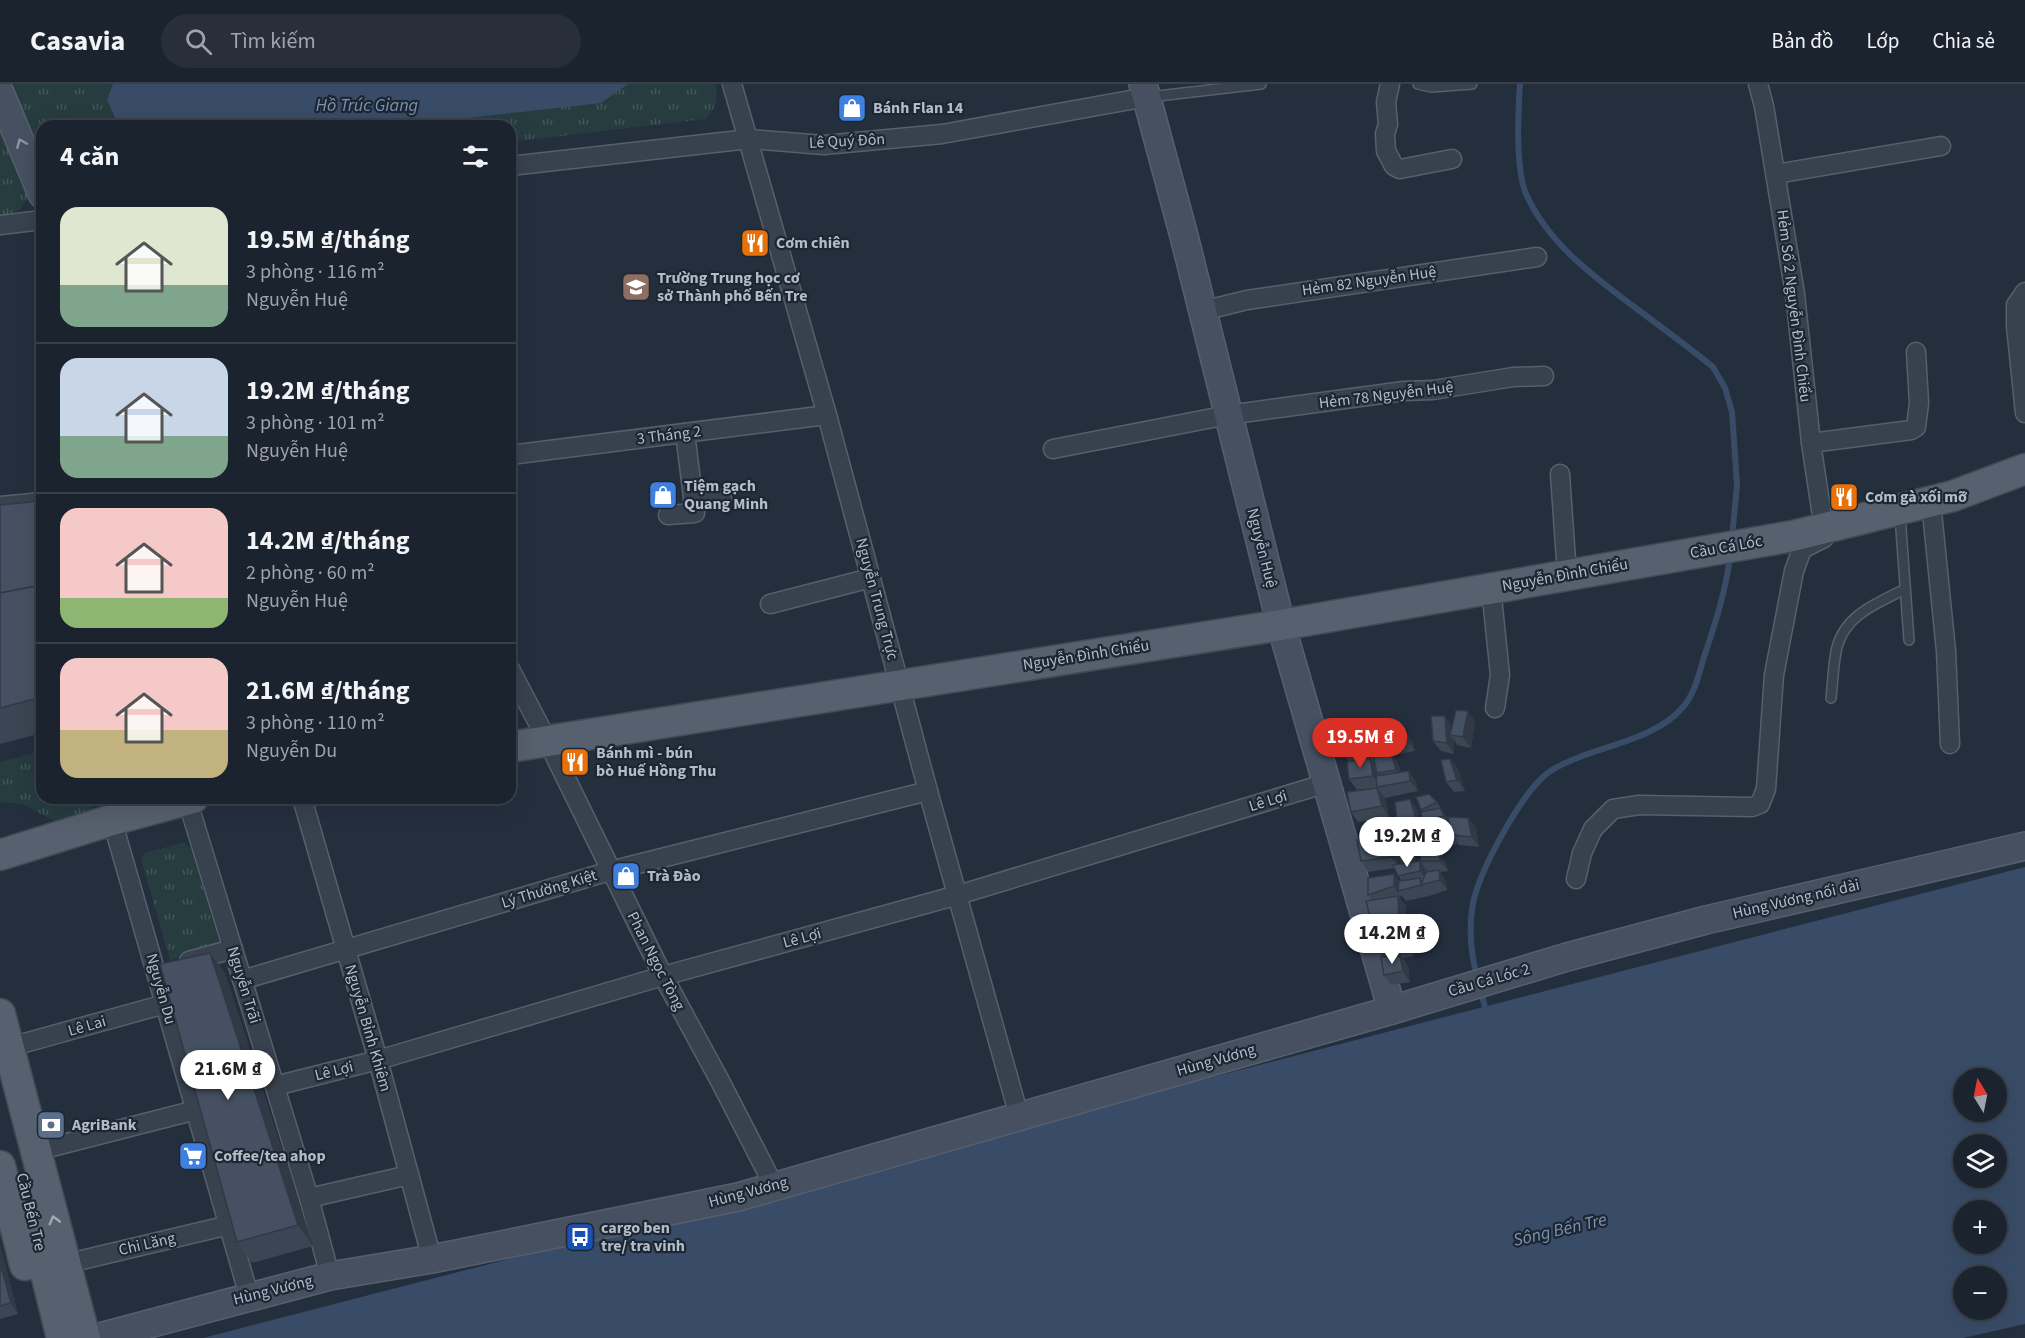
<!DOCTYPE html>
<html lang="vi">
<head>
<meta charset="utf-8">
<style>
  body { margin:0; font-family:"Source Sans 3",sans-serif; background:#282f3a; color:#f1f3f6; height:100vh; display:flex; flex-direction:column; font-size:22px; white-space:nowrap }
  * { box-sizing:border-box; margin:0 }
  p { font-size:20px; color:#a0a4aa }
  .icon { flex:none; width:33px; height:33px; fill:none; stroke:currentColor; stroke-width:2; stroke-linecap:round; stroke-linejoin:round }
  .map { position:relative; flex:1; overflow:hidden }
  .panel { position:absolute; left:36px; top:36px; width:480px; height:684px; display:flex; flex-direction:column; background:#1b232e; border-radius:18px; box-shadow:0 6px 24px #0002,0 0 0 2px #39404a }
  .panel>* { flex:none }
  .needle { width:39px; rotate:350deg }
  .buttons { position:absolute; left:1953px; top:984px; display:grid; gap:12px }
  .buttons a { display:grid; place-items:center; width:54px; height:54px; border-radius:50%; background:#1b232e; box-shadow:0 6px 24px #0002,0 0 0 2px #39404a; font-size:30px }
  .price { position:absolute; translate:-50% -51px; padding:0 14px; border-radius:21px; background:#fff; color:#222; font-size:20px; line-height:39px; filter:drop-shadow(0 2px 3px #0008) }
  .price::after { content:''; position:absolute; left:50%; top:36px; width:18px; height:14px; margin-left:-9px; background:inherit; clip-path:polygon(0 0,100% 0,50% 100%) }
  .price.selected { background:#d93025; color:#fff }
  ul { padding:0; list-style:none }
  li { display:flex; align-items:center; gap:18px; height:150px; padding:0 24px }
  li+li { border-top:2px solid #39404a }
  li span { display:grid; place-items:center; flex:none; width:168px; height:120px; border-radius:18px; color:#555 }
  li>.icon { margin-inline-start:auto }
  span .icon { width:72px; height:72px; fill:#fffc; stroke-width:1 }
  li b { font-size:26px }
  h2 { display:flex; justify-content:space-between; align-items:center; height:72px; padding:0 24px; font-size:26px }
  header { display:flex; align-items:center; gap:36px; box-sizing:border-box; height:84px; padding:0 30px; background:#1b232e; border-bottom:2px solid #39404a }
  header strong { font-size:28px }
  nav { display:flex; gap:33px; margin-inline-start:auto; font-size:21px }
  .search { width:420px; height:54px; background:#282f3a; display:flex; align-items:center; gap:15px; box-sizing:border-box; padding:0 21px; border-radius:33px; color:#a0a4aa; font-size:22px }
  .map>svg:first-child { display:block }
</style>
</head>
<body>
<header>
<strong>Casavia</strong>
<div class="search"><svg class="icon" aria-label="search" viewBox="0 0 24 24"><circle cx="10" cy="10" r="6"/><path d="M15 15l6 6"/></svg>Tìm kiếm</div>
<nav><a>Bản đồ</a><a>Lớp</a><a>Chia sẻ</a></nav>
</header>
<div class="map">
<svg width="2025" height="1254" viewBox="0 0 2025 1254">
  <defs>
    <pattern id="park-tufts" width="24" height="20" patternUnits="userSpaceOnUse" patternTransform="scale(1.5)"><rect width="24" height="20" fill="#263c3f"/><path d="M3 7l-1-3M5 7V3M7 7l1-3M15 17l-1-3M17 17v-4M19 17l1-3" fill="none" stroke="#435659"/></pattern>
  </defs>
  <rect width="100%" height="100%" fill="#242f3e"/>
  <!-- park -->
  <g fill="url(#park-tufts)">
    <path d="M 9,0 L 716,0 C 718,13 716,26 705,35 L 510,58 L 510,42 L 42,42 L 42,80 Z"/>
    <polygon points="0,30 29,99 28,114 19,127 0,133"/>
    <path d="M 42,667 L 42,714 L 98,714 C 95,731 70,734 56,738 L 23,720 L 0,718 L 0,678 Z"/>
    <polygon points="183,759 191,764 220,862 170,876 141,775 144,769"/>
  </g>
  <!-- water -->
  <g fill="#394c67" fill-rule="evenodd">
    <polygon points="113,0 628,0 601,19 398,42 119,42 107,16"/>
    <path d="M 2025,783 L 2025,1240 L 1963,1254 L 203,1254 ZM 1964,994 L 1996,994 L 1996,1028 L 1964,1028 ZM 1964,1060 L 1996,1060 L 1996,1094 L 1964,1094 ZM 1964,1126 L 1996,1126 L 1996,1160 L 1964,1160 ZM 1964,1192 L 1996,1192 L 1996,1226 L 1964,1226 Z"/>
  </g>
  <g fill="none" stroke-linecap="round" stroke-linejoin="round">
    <!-- stream -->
    <g stroke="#394c67" stroke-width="6">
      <path d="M 1520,0 C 1518,29 1515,83 1526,110 C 1548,159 1592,191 1633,222 C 1660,242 1687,262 1713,283 L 1725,304 L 1732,328 L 1737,401 L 1732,453"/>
      <path d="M 1477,892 C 1470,867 1468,836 1475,811 C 1484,780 1523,706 1549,688 C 1588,662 1652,660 1683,623 C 1695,609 1699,590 1704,573 C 1715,540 1726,507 1730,472"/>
      <polyline points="1480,905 1487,930"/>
    </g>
    <!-- lane casing -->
    <g stroke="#565f6c" stroke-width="12">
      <g id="lane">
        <polyline points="1418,0 1431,3 1472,0"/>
        <polyline points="1149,13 1261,0"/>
        <polyline points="1900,431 1909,556"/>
        <path d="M 1831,614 C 1833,598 1833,580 1837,563 C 1846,530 1878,519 1905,505"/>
      </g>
    </g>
    <!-- street casing -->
    <g stroke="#565f6c" stroke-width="21">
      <g id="street">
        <polyline points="732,0 827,331 928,707 1019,1032"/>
        <polyline points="1390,0 1386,18 1388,40 1385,50 1386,67 1394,82 1400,85 1452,75"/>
        <polyline points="1758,0 1764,22 1795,210 1811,359 1824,445"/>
        <polyline points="510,82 749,55 824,61 942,50 1147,13"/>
        <polyline points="1776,90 1941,62"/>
        <polyline points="0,141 42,136"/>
        <polyline points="2025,208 2016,221 2016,242 2025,329"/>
        <polyline points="1202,227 1247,216 1537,173"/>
        <polyline points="1811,359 1911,346 1916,343 1919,319 1916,268"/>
        <polyline points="1053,365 1228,331 1286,323 1404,307 1433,306 1513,293 1544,292"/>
        <polyline points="510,371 827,331"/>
        <polyline points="1560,390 1567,491"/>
        <polyline points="693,418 722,415"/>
        <polyline points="1931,418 1946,567 1950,660"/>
        <polyline points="0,422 42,418"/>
        <polyline points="668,431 695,429 685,349"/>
        <polyline points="1491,504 1500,591 1495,624"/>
        <polyline points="770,520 871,494"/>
        <polyline points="510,585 548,658 663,892 720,997 774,1102"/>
        <polyline points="302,714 378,976 432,1175"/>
        <polyline points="187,715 309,1114 330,1192"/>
        <polyline points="112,736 249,1212"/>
        <polyline points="1576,795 1582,769 1593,745 1613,725 1639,721 1752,723 1760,720 1766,705 1774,591 1794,487 1801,468 1804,464 1824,454"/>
        <polyline points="189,877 233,865"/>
        <polyline points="242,896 610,787 928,707"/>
        <polyline points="10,963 165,920"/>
        <polyline points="275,1002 378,976 663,892 958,811 1327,699"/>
        <polyline points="36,1067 196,1026"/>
        <polyline points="309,1114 409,1091"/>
        <polyline points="65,1180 229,1141"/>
      </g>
    </g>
    <!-- secondary casing -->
    <g stroke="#565f6c" stroke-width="30">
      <g id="secondary">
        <polyline points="1143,0 1184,152 1281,541 1392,926"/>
        <polyline points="0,9 42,110"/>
        <polyline points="96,1254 330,1192 432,1175 738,1113 1392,926 1567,873 1706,836 2025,762"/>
      </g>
    </g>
    <!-- primary casing -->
    <g stroke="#414a57" stroke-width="33">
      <g id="primary">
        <polyline points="510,663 1281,541 1793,452 1953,412 2025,385"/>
        <polyline points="0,771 112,736 193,714"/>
        <polyline points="0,930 85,1254"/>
        <polyline points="0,1082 25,1181"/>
        <polyline points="36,1149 62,1254"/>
      </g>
    </g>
    <!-- lane -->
    <use href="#lane" stroke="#38414e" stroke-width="9"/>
    <!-- street -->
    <use href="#street" stroke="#38414e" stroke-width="18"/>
    <!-- secondary -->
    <use href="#secondary" stroke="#465061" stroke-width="27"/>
    <!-- primary -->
    <use href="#primary" stroke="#56606e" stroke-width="30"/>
  </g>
  <!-- wall -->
  <g fill="#3b4654" fill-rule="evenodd">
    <polygon points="40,417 42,420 42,649 0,660 0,421"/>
    <polygon points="1475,637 1471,664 1457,661 1454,656 1454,670 1441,667 1433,657 1452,641"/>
    <polygon points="1412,656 1415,667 1393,671 1387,664 1388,670 1391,669 1398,680 1401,688 1416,698 1418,707 1385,714 1389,733 1358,738 1351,728 1377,704 1357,706 1349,695 1349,678 1344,670 1385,658"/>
    <polygon points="1450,675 1458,685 1465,707 1454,708 1446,698"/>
    <path d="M 1437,718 L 1444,729 L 1450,739 L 1468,734 L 1476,744 L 1479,763 L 1459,761 L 1456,757 L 1457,760 L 1444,762 L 1446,764 L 1443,772 L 1441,773 L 1445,777 L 1448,787 L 1440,788 L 1446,797 L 1447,806 L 1429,812 L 1406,817 L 1401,811 L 1401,812 L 1399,813 L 1406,822 L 1406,834 L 1420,843 L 1414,872 L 1402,874 L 1408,882 L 1410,898 L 1391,901 L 1384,891 L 1382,873 L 1378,867 L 1376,841 L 1370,833 L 1371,816 L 1368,811 L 1394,790 L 1399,797 L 1401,796 L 1395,784 L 1368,788 L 1361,777 L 1388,752 L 1398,746 L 1417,725 L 1424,748 L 1426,750 L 1425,740 L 1422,736 L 1423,728 L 1421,726 ZM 1416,768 L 1421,775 L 1420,777 L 1416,778 ZM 1396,771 L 1402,780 L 1398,780 Z"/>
    <polygon points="210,869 225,889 313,1162 252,1179 237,1158"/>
    <polygon points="0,1161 18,1230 0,1235"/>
  </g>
  <!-- shaded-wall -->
  <g fill="#303945">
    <polygon points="1468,627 1475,637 1471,664 1463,653"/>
    <polygon points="1445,632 1453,643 1450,651 1454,656 1454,670 1447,659"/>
    <polygon points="1404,646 1412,656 1415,667 1408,657"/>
    <polygon points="1379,650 1387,661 1385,661 1387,664 1389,671 1381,661"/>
    <polygon points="1391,669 1398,680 1404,696 1396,686"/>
    <polygon points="1370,674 1378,685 1377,689 1379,692 1380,703 1373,692"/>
    <polygon points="1450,675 1458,685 1465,707 1457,696"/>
    <polygon points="1409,687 1416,698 1418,707 1410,697"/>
    <polygon points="1377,704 1385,714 1389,733 1382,722"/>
    <polygon points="1410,715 1417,725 1424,748 1427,752 1430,760 1422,750 1420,742 1417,738"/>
    <polygon points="1440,724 1447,734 1451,743 1444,732"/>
    <polygon points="1468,734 1476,744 1479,763 1472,753"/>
    <polygon points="1446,736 1454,746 1452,751 1456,757 1457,760 1449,749"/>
    <polygon points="1404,745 1411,755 1413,763 1416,767 1416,779 1408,768 1408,757 1406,753"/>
    <polygon points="1387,750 1395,763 1395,770 1398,783 1391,773"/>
    <polygon points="1423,753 1430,768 1431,775 1423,764"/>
    <polygon points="1438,753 1446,764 1443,772 1436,762"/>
    <polygon points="1437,767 1445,777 1448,787 1441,777"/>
    <polygon points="1420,777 1428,788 1428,797 1420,787"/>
    <polygon points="1439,786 1446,797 1447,806 1440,796"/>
    <polygon points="1394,790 1401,800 1398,807 1401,812 1394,802"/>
    <polygon points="1398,812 1406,822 1406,846 1399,836"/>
    <polygon points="1412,833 1420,843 1414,872 1407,861"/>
    <polygon points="210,869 225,889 313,1162 298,1141"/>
    <polygon points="1400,872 1408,882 1410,898 1403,887"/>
    <polygon points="0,1161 18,1230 11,1219 0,1179"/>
  </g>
  <!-- building -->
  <g fill="#455162" stroke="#303945" stroke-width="1.5">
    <polygon points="40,417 42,429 42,501 0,509 0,421"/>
    <polygon points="42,501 42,613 0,624 0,509"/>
    <polygon points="1456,626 1468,627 1463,653 1450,651"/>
    <polygon points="1431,632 1445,632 1447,659 1433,657"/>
    <polygon points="1404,646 1408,657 1385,661 1384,649"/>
    <polygon points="1379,650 1381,661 1344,670 1340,658"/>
    <polygon points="1391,669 1396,686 1377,689 1373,671"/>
    <polygon points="1370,674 1373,692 1349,695 1347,678"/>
    <polygon points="1450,675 1457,696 1446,698 1441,676"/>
    <polygon points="1409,687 1410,697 1377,703 1376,692"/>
    <polygon points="1377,704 1382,722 1351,728 1347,708"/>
    <polygon points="1429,710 1437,718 1421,726 1416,713"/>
    <polygon points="1410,715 1417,738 1398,746 1404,745 1406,753 1390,756 1386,747 1398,746 1395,718"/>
    <polygon points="1440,724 1444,732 1422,736 1421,728"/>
    <polygon points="1448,733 1468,734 1472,753 1452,751"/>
    <polygon points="1446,736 1449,749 1430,752 1438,753 1436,762 1428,764 1423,753 1423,764 1415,767 1413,756 1423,753 1427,753 1424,740"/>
    <polygon points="1420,741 1422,750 1410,754 1408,744"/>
    <polygon points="1387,750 1391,773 1361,777 1357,756"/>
    <polygon points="1408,756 1408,768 1395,770 1393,758"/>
    <polygon points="1421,767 1437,767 1441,777 1420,777"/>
    <polygon points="1420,777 1420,787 1398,792 1393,781"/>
    <polygon points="1439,786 1440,796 1421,801 1426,788"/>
    <polygon points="1394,790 1394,802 1368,811 1368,794"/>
    <polygon points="1420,794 1421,801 1398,807 1399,797"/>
    <polygon points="1398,812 1399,836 1370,833 1366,817"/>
    <polygon points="1412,833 1407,861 1378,867 1373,842"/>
    <polygon points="210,869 298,1141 237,1158 160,880"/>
    <polygon points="1400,872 1403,887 1384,891 1381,873"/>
    <polygon points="0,1179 11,1219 0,1222"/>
  </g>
  <!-- one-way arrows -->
  <defs><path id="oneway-chevron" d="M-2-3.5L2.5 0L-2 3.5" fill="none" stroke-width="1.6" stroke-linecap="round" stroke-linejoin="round" transform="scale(1.5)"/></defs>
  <use stroke="#8e96a5" href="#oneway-chevron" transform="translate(21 59) rotate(-113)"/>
  <use stroke="#a1aab7" href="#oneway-chevron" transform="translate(54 1136) rotate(-105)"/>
  <!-- icons -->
  <defs>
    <g id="shop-square" transform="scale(1.5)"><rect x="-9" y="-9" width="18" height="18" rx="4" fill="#3f7fe0" stroke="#1d2633"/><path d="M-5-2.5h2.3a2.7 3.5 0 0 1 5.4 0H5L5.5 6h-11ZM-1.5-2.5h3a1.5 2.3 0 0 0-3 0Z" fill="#fff"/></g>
    <g id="restaurant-square" transform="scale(1.5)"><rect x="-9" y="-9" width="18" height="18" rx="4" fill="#e8710a" stroke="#1d2633"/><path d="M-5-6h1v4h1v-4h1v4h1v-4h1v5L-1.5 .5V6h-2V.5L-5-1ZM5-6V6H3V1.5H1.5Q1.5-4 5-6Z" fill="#fff"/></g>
    <g id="school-square" transform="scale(1.5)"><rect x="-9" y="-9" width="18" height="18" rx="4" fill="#8d6e63" stroke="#1d2633"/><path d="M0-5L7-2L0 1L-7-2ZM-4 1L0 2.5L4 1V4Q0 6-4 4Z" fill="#fff"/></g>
    <g id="bank-square" transform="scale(1.5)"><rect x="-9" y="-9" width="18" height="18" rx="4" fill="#5c6f8a" stroke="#1d2633"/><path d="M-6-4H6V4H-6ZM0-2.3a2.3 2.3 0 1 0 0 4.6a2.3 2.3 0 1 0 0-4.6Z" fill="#fff"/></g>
    <g id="supermarket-square" transform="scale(1.5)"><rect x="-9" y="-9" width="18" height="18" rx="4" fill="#3f7fe0" stroke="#1d2633"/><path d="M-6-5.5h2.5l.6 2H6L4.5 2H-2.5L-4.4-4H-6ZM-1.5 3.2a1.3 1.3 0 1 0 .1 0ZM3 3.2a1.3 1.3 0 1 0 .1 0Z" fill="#fff"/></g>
    <g id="bus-square" transform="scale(1.5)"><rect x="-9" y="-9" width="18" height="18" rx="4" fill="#1a4fb4" stroke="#1d2633"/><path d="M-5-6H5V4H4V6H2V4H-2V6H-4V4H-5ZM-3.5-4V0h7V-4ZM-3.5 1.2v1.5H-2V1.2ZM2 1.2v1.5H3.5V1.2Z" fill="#fff"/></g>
  </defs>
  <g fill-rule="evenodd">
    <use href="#shop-square" x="852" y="24"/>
    <use href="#restaurant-square" x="755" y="159"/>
    <use href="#school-square" x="636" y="203"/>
    <use href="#shop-square" x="663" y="411"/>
    <use href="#restaurant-square" x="1844" y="413"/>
    <use href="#restaurant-square" x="575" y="678"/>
    <use href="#shop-square" x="626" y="792"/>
    <use href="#bank-square" x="51" y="1041"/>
    <use href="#supermarket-square" x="193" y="1072"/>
    <use href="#bus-square" x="580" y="1153"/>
  </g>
  <g text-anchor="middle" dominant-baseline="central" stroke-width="4.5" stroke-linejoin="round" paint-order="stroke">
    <!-- poi labels -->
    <g font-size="16" font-weight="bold" fill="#b4bcc9" stroke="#1d2633" text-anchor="start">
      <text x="873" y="24">Bánh Flan 14</text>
      <text x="776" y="159">Cơm chiên</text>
      <text x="657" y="194">Trường Trung học cơ<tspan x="657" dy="18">sở Thành phố Bến Tre</tspan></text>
      <text x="684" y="402">Tiệm gạch<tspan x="684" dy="18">Quang Minh</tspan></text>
      <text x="1865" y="413">Cơm gà xối mỡ</text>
      <text x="596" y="669">Bánh mì - bún<tspan x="596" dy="18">bò Huế Hồng Thu</tspan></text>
      <text x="647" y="792">Trà Đào</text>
      <text x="72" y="1041">AgriBank</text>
      <text x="214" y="1072">Coffee/tea ahop</text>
      <text x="601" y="1144">cargo ben<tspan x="601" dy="18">tre/ tra vinh</tspan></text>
    </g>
    <!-- street labels -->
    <g font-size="16" fill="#b4bcc9" stroke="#1d2633">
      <text transform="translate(847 57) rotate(-3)">Lê Quý Đôn</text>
      <text transform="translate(1369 197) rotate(-8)">Hẻm 82 Nguyễn Huệ</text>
      <text transform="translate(1794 222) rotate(83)">Hẻm Số 2 Nguyễn Đình Chiểu</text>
      <text transform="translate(1386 311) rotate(-7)">Hẻm 78 Nguyễn Huệ</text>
      <text transform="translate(669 351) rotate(-7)">3 Tháng 2</text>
      <text transform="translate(1726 463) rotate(-10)">Cầu Cá Lóc</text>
      <text transform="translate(1262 464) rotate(76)">Nguyễn Huệ</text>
      <text transform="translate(1565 491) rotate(-10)">Nguyễn Đình Chiểu</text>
      <text transform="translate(877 515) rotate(75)">Nguyễn Trung Trực</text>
      <text transform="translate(1086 571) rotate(-9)">Nguyễn Đình Chiểu</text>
      <text transform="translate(1268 717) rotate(-17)">Lê Lợi</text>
      <text transform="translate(549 805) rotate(-17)">Lý Thường Kiệt</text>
      <text transform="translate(1796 815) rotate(-13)">Hùng Vương nối dài</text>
      <text transform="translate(802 854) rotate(-15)">Lê Lợi</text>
      <text transform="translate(656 877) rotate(63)">Phan Ngọc Tòng</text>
      <text transform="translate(1489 896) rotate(-16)">Cầu Cá Lóc 2</text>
      <text transform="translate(244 901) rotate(73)">Nguyễn Trãi</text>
      <text transform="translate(161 905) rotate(74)">Nguyễn Du</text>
      <text transform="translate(87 942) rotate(-16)">Lê Lai</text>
      <text transform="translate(368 944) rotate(74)">Nguyễn Bỉnh Khiêm</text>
      <text transform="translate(1216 976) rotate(-16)">Hùng Vương</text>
      <text transform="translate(334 987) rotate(-14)">Lê Lợi</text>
      <text transform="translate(748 1108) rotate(-15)">Hùng Vương</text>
      <text transform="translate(31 1128) rotate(76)">Cầu Bến Tre</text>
      <text transform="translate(147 1160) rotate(-13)">Chi Lăng</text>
      <text transform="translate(273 1206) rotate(-14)">Hùng Vương</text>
    </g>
    <!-- water labels -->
    <g font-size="18" font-style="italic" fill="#7c92b1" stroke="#1d2633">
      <text x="367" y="21">Hồ Trúc Giang</text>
      <text transform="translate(1560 1146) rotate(-13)">Sông Bến Tre</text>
    </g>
  </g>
</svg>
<div class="buttons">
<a><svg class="needle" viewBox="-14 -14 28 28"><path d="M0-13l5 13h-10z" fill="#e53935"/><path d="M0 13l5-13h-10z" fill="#a0a4aa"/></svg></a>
<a><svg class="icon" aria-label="layers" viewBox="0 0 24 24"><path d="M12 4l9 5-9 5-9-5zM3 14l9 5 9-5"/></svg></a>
<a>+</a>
<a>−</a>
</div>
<b class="price selected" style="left:1360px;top:685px">19.5M ₫</b>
<b class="price" style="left:1407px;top:784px">19.2M ₫</b>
<b class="price" style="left:1392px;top:881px">14.2M ₫</b>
<b class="price" style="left:228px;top:1017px">21.6M ₫</b>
<section class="panel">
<h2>4 căn<svg class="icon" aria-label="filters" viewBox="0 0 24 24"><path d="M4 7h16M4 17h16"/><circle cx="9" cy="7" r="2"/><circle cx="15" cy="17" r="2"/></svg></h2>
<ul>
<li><span style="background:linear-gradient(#dfe7d0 65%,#7fa58c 0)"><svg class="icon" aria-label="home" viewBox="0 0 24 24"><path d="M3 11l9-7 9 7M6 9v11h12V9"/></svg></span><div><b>19.5M ₫/tháng</b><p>3 phòng · 116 m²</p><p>Nguyễn Huệ</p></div></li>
<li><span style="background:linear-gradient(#c9d6e8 65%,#7fa58c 0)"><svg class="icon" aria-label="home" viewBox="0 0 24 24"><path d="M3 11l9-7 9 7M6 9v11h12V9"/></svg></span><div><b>19.2M ₫/tháng</b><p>3 phòng · 101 m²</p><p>Nguyễn Huệ</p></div></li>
<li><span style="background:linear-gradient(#f6c9c9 75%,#8fb573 0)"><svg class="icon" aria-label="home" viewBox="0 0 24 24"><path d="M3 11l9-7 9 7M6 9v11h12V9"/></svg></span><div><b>14.2M ₫/tháng</b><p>2 phòng · 60 m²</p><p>Nguyễn Huệ</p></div></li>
<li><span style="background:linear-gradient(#f6c9c9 60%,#c2b280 0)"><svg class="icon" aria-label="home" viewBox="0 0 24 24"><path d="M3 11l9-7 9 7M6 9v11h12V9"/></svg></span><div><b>21.6M ₫/tháng</b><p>3 phòng · 110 m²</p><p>Nguyễn Du</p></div></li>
</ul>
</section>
</div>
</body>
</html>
